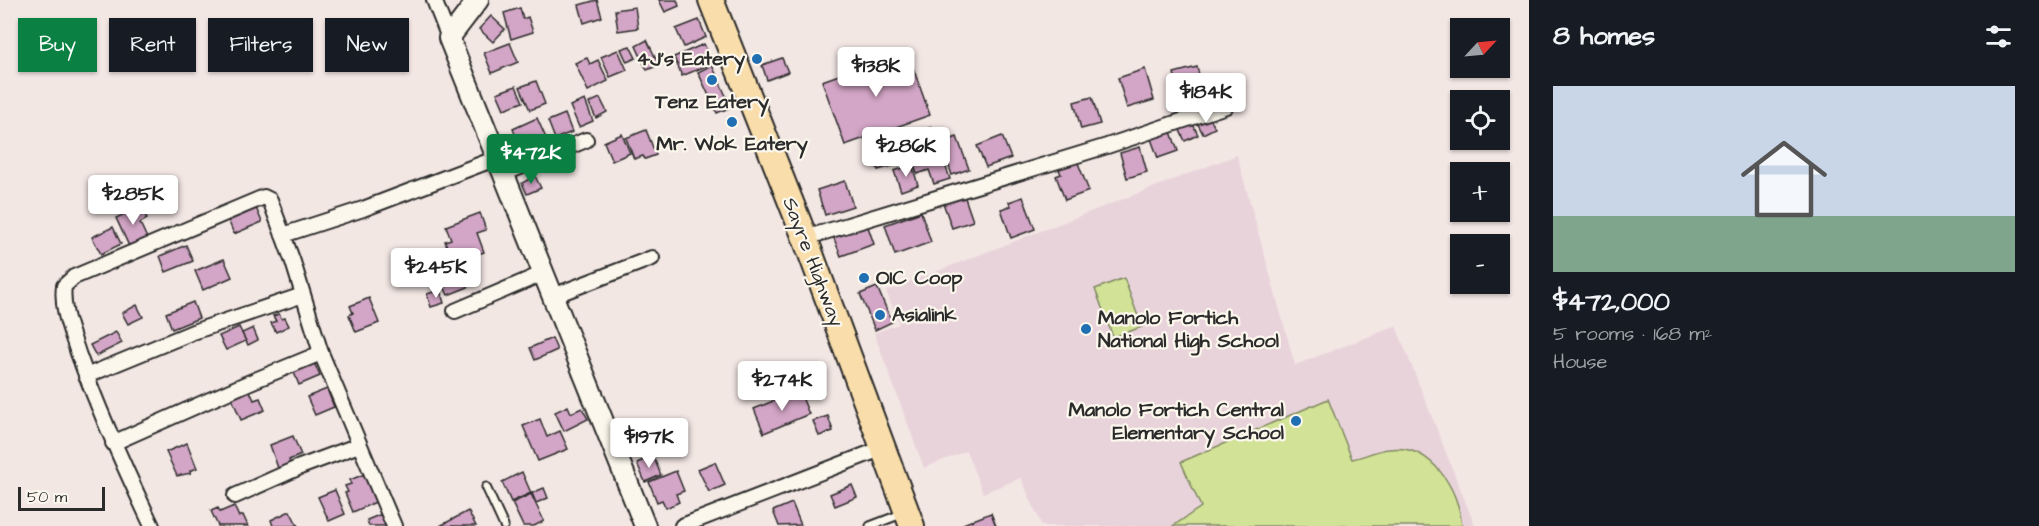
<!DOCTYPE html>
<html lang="en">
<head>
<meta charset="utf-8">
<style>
  body { margin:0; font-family:"Architects Daughter",sans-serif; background:#242831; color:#f1f3f6; height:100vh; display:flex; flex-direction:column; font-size:22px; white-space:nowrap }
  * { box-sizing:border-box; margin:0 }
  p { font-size:20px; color:#9ea1a6 }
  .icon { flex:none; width:33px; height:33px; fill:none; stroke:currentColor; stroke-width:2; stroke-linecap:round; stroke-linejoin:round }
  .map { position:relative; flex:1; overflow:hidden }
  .drawer { display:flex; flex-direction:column; background:#171b24; width:510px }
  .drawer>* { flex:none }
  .guide { position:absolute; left:18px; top:18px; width:570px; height:54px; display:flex; gap:12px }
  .needle { width:39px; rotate:64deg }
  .fabs { position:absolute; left:1450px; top:18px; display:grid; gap:12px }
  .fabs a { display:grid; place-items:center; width:60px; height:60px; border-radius:0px; background:#171b24; box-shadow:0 2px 4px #0004; font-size:30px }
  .scale { position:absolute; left:18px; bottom:15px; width:87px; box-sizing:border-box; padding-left:6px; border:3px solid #2b2b2b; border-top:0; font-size:16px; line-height:21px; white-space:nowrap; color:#2b2b2b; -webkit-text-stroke:4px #fbf7ec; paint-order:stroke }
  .price { position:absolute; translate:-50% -51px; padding:0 14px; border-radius:6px; background:#fff; color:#222; font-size:20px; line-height:39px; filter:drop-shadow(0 2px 3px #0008) }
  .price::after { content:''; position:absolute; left:50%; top:36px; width:18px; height:14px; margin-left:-9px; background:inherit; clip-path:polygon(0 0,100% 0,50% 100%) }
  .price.current { background:#0b8043; color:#fff }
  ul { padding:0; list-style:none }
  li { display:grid; align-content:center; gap:12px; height:318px; padding:0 24px }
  li span { display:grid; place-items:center; height:186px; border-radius:0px; color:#555 }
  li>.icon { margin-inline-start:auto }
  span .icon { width:108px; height:108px; fill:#fffc; stroke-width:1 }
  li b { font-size:26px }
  h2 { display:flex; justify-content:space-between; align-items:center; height:72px; padding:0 24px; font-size:26px }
  .pill { padding:0 21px; border-radius:0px; background:#171b24; box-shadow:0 2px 4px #0004; font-size:21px; line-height:54px }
  .pill.current { background:#0b8043; color:#fff }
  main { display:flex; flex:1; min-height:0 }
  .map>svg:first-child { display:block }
</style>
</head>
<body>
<main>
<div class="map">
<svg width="1529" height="526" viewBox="0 0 1529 526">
  <rect width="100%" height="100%" fill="#f3e7e4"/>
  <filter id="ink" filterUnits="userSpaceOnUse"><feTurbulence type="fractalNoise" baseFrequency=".0167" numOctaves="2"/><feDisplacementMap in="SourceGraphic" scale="12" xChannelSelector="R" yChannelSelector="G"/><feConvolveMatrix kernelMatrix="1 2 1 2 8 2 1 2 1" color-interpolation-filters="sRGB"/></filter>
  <g filter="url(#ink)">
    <!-- built -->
    <polygon fill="#e9d3db" points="1237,155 1295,365 1396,326 1475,526 1042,526 1021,478 983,493 966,451 924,468 874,333 899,324 886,291"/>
    <!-- green -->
    <g fill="#d2e397" stroke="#7e8761" stroke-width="1.5">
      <polygon points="1124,278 1142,327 1113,337 1095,289"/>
      <path d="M 1328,399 L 1352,459 C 1364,457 1376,450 1389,449 C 1431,443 1459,489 1462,526 L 1173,526 L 1201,507 L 1181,462 Z"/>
    </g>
    <!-- building -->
    <g fill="#d3a5c6" stroke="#2b2b2b" stroke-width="1.5">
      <polygon points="597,0 602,17 584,23 579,5"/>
      <polygon points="659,0 677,0 679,6 665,12"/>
      <polygon points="635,7 638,28 618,31 615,10"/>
      <polygon points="520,8 523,19 528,17 533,32 511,39 504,13"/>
      <polygon points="491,16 505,29 493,42 479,29"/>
      <polygon points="699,20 706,37 684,47 676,29"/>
      <polygon points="647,40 659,65 647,70 636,46"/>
      <polygon points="510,43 518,62 492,73 484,53"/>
      <polygon points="704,44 713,63 682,76 674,57"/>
      <polygon points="630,46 636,58 627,62 621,49"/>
      <polygon points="618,50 627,70 610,77 601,57"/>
      <polygon points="907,51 930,115 845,145 822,81"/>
      <polygon points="587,58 590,64 598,60 608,81 588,91 575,63"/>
      <polygon points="782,58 788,72 767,80 762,65"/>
      <polygon points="712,65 731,107 717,113 698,72"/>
      <polygon points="1197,67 1203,90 1180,96 1174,73"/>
      <polygon points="1145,69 1154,100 1127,108 1118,78"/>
      <polygon points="536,81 545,104 530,110 520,87"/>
      <polygon points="516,86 523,102 504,109 497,93"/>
      <polygon points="1092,97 1100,124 1081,129 1074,102"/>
      <polygon points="600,98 607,112 596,118 589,103"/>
      <polygon points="585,100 593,121 579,127 570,106"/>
      <polygon points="565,114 572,132 555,139 548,121"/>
      <polygon points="1208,114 1215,128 1203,134 1196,120"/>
      <polygon points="537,118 546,138 521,149 513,129"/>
      <polygon points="1191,120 1198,135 1185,141 1178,126"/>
      <polygon points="932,127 950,179 934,184 929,170 917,174 904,137"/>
      <polygon points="1170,129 1178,151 1158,158 1150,136"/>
      <polygon points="646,130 656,155 645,159 643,156 634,159 626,138"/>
      <polygon points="622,134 630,153 612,161 604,142"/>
      <polygon points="1002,136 1011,158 986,167 977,146"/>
      <polygon points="957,137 969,169 952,175 941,143"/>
      <polygon points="899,138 906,162 878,170 871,145"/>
      <polygon points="1140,147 1147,172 1127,178 1120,153"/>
      <polygon points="1076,158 1089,191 1065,200 1056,176 1061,174 1057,165"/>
      <polygon points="912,165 918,185 901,191 894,171"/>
      <polygon points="535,176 541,188 527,194 522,183"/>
      <polygon points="845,181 853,206 825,215 817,190"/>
      <polygon points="963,192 973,221 952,228 942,200"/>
      <polygon points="1023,197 1035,229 1011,238 1001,209 1011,206 1009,202"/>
      <polygon points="254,203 262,222 234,234 226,215"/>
      <polygon points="141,206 147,219 140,223 147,238 129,246 116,218"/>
      <polygon points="921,212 931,242 895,255 885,225"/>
      <polygon points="480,213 486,230 477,233 484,252 460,261 456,252 450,255 445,241 451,239 446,226"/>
      <polygon points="867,224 874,244 841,256 833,236"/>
      <polygon points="113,227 121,244 101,254 92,237"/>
      <polygon points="186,245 193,261 166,272 160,256"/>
      <polygon points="224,259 232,277 203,290 195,271"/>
      <polygon points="462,271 468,287 448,295 441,280"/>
      <polygon points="877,287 892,322 875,330 860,294"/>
      <polygon points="440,290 444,303 431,307 427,294"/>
      <polygon points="369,298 379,323 356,332 349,315 353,313 350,306"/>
      <polygon points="193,302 199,318 172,329 166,313"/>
      <polygon points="137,305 143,317 128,324 122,313"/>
      <polygon points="279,314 282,319 285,318 289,326 276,332 271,323 276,321 273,316"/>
      <polygon points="239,327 246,341 226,350 219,336"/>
      <polygon points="253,328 258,340 248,345 242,333"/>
      <polygon points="116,332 122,343 96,356 90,345"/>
      <polygon points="552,338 557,350 535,360 530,348"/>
      <polygon points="312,358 320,376 299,385 293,370"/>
      <polygon points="249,389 254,400 260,398 265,410 241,420 231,396"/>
      <polygon points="327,389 334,407 315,415 307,397"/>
      <polygon points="799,390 809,414 764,433 754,409"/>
      <polygon points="568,406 571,413 582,408 588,419 564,431 555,412"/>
      <polygon points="828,416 833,431 819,436 813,421"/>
      <polygon points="540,419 547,437 560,431 568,449 538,461 523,426"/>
      <polygon points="293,436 301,455 289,460 292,466 279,471 270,445"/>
      <polygon points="187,443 197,468 190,471 191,473 177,476 166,452"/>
      <polygon points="653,456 661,475 645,482 637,463"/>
      <polygon points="715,462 725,485 709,492 698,469"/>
      <polygon points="676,471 684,491 676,494 679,502 666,508 662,500 657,502 649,482"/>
      <polygon points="522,472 531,493 511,502 502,482"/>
      <polygon points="367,473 378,501 353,512 345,493 348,492 345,486 351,484 350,480"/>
      <polygon points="852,485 857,497 835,506 830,494"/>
      <polygon points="544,488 548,498 536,503 532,493"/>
      <polygon points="335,490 345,514 329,521 318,497"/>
      <polygon points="531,494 544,521 534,526 523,526 512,503"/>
      <polygon points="792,503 801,525 779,526 773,511"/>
      <polygon points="234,506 239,517 243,515 248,526 218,526 211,511 218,508 220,512"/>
      <polygon points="290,511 298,526 273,526 271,520"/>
      <polygon points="468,511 476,526 440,526"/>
      <polygon points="384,513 390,526 369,526 367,520"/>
      <polygon points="991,513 996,526 963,526 963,524"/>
    </g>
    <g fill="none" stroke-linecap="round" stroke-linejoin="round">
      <!-- lane casing -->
      <g stroke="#2b2b2b" stroke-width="11">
        <g id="lane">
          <polyline points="486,487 504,526"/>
          <polyline points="870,526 904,513"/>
        </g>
      </g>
      <!-- street casing -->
      <g stroke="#2b2b2b" stroke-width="18">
        <g id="street">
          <polyline points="434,0 449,38"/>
          <polyline points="503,174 586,140"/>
          <polyline points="283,235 363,209 497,158"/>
          <polyline points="805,238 1107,146 1226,106"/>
          <polyline points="553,296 652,258"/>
          <polyline points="455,311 544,273"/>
          <polyline points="86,376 193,332 303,295"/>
          <polyline points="113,443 248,383 321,353"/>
          <polyline points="235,496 300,467 359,445"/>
          <path d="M 152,526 C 125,469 99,412 78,353 C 71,331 61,309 64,286 L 74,277 L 264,197 L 270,200 L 293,262 L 321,353 L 394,526"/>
          <polyline points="682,526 883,448"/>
        </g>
      </g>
      <!-- secondary casing -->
      <g stroke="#2b2b2b" stroke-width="24">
        <polyline id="secondary" points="478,0 449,38 645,526"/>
      </g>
      <!-- highway casing -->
      <g stroke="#2b2b2b" stroke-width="28">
        <polyline id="highway" points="711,0 805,238 912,526"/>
      </g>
      <!-- lane -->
      <use href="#lane" stroke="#fbf7ec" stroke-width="7"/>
      <!-- street -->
      <use href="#street" stroke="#fbf7ec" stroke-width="14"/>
      <!-- secondary -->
      <use href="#secondary" stroke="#fbf7ec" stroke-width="20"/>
      <!-- highway -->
      <use href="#highway" stroke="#f9deab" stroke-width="24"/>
    </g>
  </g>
  <!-- markers -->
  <g fill="#1f6fb2" stroke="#fbf7ec" stroke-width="2">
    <circle cx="757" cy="59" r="6"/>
    <circle cx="712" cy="80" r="6"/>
    <circle cx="732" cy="122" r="6"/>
    <circle cx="864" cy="278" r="6"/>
    <circle cx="880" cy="315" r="6"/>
    <circle cx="1086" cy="329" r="6"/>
    <circle cx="1296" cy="421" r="6"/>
  </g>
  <g text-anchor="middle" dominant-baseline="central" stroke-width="4.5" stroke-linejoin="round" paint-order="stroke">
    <!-- poi labels -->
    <g font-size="20" font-weight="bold" fill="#2b2b2b" stroke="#fbf7ec" text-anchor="start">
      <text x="745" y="59" text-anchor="end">4J's Eatery</text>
      <text x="712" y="102" text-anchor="middle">Tenz Eatery</text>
      <text x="732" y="144" text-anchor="middle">Mr. Wok Eatery</text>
      <text x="876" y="278">OIC Coop</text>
      <text x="892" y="315">Asialink</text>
      <text x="1098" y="318">Manolo Fortich<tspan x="1098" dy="23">National High School</tspan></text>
      <text x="1284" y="410" text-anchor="end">Manolo Fortich Central<tspan x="1284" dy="23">Elementary School</tspan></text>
    </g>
    <!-- street labels -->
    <g font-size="20" fill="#2b2b2b" stroke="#fbf7ec">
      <text transform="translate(813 262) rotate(69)">Sayre Highway</text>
    </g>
  </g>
</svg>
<div class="fabs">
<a><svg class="needle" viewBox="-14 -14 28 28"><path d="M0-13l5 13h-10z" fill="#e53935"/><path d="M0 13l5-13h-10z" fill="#9ea1a6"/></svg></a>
<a><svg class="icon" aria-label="locate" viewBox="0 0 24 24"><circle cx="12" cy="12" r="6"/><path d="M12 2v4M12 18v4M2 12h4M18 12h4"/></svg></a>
<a>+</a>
<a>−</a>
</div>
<div class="scale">50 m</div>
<b class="price" style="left:876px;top:98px">$138K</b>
<b class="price" style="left:1206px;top:124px">$184K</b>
<b class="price" style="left:906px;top:178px">$286K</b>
<b class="price current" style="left:531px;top:185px">$472K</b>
<b class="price" style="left:133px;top:226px">$285K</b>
<b class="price" style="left:436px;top:299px">$245K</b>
<b class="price" style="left:782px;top:412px">$274K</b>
<b class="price" style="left:649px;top:469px">$197K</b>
<div class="guide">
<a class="pill current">Buy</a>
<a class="pill">Rent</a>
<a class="pill">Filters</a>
<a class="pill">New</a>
</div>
</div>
<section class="drawer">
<h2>8 homes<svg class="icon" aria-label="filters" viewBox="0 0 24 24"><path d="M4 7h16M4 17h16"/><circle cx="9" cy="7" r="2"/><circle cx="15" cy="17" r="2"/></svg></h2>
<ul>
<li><span style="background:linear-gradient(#c9d6e8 70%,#7fa58c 0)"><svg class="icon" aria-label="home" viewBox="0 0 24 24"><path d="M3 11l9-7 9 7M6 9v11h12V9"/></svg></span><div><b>$472,000</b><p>5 rooms · 168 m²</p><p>House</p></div></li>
</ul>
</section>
</main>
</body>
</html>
